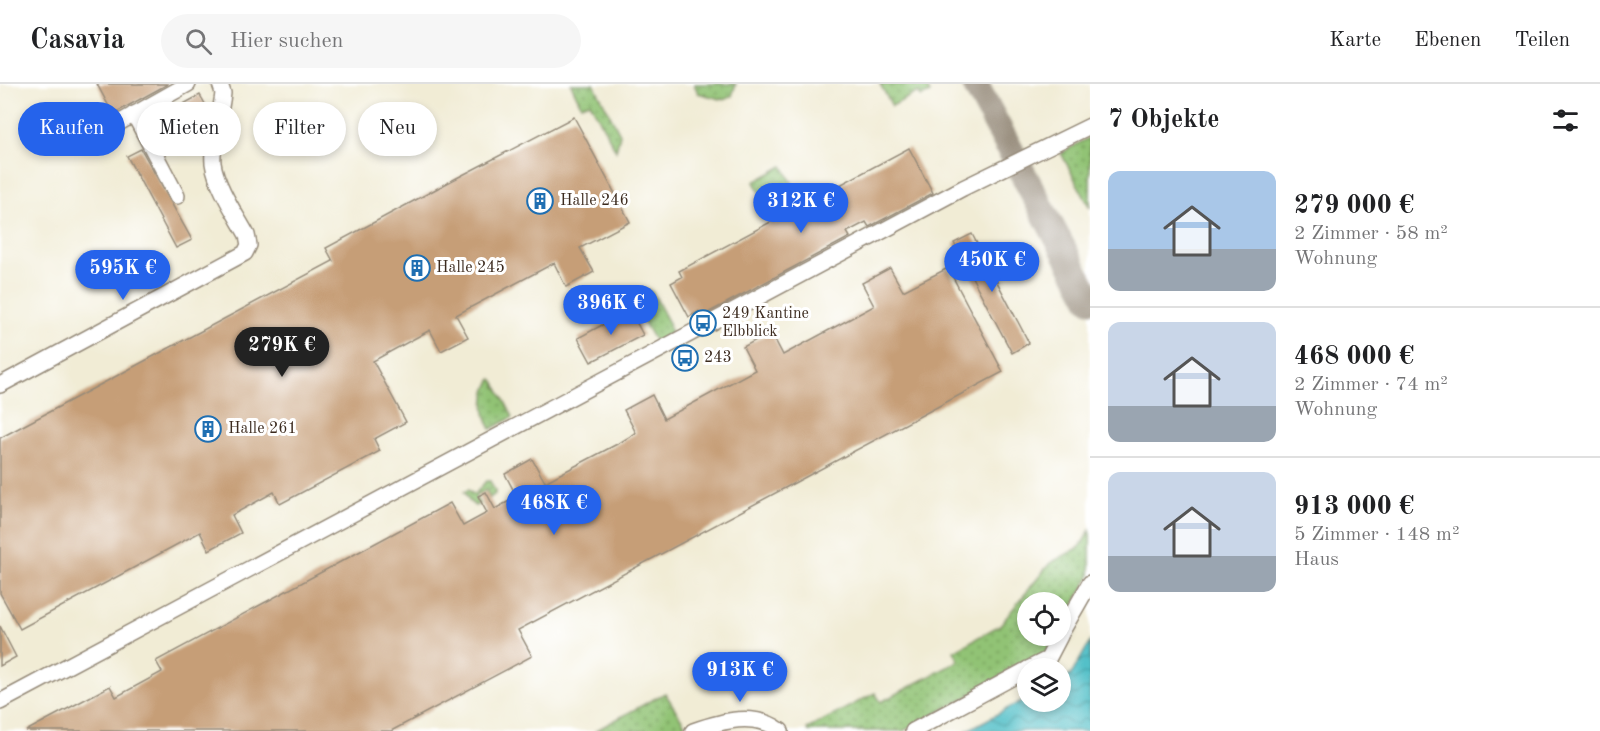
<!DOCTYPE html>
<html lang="de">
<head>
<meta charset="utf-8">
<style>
  body { margin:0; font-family:"Old Standard TT",serif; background:#f6f6f6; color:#202124; height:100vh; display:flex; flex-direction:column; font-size:22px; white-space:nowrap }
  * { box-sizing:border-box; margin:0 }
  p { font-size:20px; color:#757577 }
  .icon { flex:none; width:33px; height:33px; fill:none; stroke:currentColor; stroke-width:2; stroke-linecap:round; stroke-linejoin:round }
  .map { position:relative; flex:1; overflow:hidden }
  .sheet { display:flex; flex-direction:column; background:#fff; width:510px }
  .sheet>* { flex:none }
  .top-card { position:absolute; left:18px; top:18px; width:570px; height:54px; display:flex; gap:12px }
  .controls { position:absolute; left:1017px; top:508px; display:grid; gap:12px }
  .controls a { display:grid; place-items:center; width:54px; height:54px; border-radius:50%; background:#fff; box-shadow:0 3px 9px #0003; font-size:30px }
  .price { position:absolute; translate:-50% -51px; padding:0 14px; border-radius:21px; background:#2563eb; color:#fff; font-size:20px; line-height:39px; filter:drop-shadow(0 2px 3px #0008) }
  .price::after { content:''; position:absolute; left:50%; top:36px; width:18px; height:14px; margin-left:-9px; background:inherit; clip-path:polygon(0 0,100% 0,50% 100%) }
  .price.on { background:#222; color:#fff }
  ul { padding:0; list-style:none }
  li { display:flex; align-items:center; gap:18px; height:150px; padding:0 18px }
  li+li { border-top:2px solid #e0e0e0 }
  li span { display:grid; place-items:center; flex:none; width:168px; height:120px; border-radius:12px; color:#555 }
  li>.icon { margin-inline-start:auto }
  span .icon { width:72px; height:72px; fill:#fffc; stroke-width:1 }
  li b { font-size:26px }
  h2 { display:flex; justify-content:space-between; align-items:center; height:72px; padding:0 18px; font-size:26px }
  .chip { padding:0 21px; border-radius:27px; background:#fff; box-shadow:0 3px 9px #0003; font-size:21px; line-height:54px }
  .chip.on { background:#2563eb; color:#fff }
  header { display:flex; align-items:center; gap:36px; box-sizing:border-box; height:84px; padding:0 30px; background:#fff; border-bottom:2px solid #e0e0e0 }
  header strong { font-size:28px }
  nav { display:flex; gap:33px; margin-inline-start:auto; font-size:21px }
  .search { width:420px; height:54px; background:#f6f6f6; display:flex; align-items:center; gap:15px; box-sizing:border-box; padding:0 21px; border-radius:33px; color:#757577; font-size:22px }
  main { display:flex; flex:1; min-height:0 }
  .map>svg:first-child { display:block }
</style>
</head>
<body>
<header>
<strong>Casavia</strong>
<div class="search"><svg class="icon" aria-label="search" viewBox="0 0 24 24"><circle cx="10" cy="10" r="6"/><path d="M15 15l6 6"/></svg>Hier suchen</div>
<nav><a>Karte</a><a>Ebenen</a><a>Teilen</a></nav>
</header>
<main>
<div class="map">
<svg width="1090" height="647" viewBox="0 0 1090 647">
  <defs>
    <pattern id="grass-dots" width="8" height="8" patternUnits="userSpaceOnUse" patternTransform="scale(1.5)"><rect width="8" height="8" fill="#91c374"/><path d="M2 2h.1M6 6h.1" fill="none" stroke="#789f5f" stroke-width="1.8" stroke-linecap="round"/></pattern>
    <pattern id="water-waves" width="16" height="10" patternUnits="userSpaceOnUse" patternTransform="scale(1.5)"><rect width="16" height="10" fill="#52c0c8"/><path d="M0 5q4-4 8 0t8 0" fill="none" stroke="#459ca2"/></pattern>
  </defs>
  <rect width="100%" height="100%" fill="#fff"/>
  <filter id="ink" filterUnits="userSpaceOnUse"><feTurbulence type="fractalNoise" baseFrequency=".0167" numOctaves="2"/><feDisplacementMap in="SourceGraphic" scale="12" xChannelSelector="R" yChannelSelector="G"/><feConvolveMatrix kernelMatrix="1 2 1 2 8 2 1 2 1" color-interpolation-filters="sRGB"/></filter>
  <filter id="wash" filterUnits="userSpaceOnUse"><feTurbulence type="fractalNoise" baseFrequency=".008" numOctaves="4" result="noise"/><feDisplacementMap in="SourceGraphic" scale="24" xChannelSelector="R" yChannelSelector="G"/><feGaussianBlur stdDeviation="1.35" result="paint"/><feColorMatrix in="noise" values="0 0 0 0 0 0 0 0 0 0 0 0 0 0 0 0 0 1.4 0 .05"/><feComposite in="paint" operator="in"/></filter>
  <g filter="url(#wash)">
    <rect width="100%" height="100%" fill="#f1ecd5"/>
    <!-- grass -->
    <g fill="url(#grass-dots)" stroke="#667649" stroke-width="1.5">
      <polygon points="571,0 594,0 620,50 616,67 590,18 581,21"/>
      <polygon points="694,0 736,0 732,12 724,16 698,9"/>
      <polygon points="880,0 925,0 930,9 921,13 918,8 892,22"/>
      <polygon points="1090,53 1090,124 1061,69"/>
      <polygon points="783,82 797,108 768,124 754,98"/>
      <polygon points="643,205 649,206 653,209 670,241 669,243 671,249 657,258 654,256 634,221 635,210"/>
      <path d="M 492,295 L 494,297 L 513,333 L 491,345 C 482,330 482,310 492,295 Z"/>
      <polygon points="486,397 490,397 495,407 495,410 490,414 486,406 475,412 479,420 475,422 469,417 464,408 468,406 473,410 476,409"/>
      <polygon points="1090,446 1090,492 1061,544 1060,519 1028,519 1028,552 1056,552 1044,572 903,647 808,647 807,645 875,609 881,618 959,577 954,567 1000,541 1050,479 1080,463"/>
      <polygon points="665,609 687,644 682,647 595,647"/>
    </g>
    <!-- water -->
    <polygon fill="url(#water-waves)" stroke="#467573" stroke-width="1.5" points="1090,558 1090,647 966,647 1027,614 1028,618 1060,618 1061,597 1071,591"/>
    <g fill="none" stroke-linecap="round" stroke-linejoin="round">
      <!-- taxiway -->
      <polyline stroke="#968b7a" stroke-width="27" points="975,0 1090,215"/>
    </g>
    <g id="blocks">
      <!-- building -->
      <g fill="#c69e77">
        <polygon points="97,0 168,0 113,30"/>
        <polygon points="200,11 209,27 174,46 165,30"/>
        <polygon points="574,33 630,138 580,164 594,188 566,203 554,179 456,231 468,253 441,267 430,246 373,277 406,338 374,355 380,367 280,420 274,408 232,431 241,449 209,466 200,448 20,545 0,509 0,354 333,177 326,164 451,97"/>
        <polygon points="909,64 933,109 869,143 866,138 847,148 850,153 702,232 699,227 689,233 671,199 682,193 679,187"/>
        <polygon points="141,65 192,156 176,164 127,72"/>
        <polygon points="972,150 1029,259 1012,269 954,159"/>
        <polygon points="890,184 903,207 948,184 1003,288 518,546 532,572 391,647 26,647 110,602 116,613 162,588 156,577 450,419 463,442 487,429 478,412 486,408 495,425 502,421 517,413 505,390 532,375 545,398 621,358 636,349 624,326 652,311 664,335 755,286 743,263 771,248 783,271 874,222 862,199"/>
        <polygon points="630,226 643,251 591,278 578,254"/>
        <polygon points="0,542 16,573 0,582"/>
      </g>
    </g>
  </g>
  <g filter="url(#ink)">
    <use href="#blocks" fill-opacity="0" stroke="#968b7a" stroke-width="1.5"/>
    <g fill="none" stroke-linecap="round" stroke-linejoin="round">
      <!-- minor casing -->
      <g stroke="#968b7a" stroke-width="18">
        <g id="minor">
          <polyline points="134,30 177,112"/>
          <polyline points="101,49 188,0"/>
          <path d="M 0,301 L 245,169 L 249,161 L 247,151 C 236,131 216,101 213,79 C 211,56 221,32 223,9 L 220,0"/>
          <polyline points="1060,551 1090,499"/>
          <polyline points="1028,585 1048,575 1060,552"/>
          <polyline points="0,618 963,104 1090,42"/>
          <path d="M 693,647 C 722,637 755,627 781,647"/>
          <polyline points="913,647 1028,585"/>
        </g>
      </g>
      <!-- minor -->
      <use href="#minor" stroke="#fff" stroke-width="15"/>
    </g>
  </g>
  <!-- icons -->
  <defs>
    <g id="building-ring" transform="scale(1.35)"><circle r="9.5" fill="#fff" stroke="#1f6fb2" stroke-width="1.5"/><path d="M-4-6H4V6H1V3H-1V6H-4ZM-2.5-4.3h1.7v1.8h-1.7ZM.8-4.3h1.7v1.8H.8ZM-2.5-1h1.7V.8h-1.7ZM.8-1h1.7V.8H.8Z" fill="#1f6fb2"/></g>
    <g id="bus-ring" transform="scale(1.35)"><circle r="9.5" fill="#fff" stroke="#1f6fb2" stroke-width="1.5"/><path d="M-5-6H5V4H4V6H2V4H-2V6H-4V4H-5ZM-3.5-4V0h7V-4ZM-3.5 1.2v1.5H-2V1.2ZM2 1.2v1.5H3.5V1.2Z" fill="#1f6fb2"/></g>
  </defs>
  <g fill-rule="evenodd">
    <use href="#building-ring" x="540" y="117"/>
    <use href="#building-ring" x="417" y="184"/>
    <use href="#bus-ring" x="703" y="239"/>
    <use href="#bus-ring" x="685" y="274"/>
    <use href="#building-ring" x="208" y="345"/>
  </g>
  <g text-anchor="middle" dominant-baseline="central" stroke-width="6" stroke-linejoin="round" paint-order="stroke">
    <!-- poi labels -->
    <g font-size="16" fill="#3b2a1e" stroke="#fff" text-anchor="start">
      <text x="560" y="117">Halle 246</text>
      <text x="436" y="184">Halle 245</text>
      <text x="722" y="230">249 Kantine<tspan x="722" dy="18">Elbblick</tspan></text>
      <text x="704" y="274">243</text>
      <text x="228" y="345">Halle 261</text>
    </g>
  </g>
</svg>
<div class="controls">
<a><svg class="icon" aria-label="locate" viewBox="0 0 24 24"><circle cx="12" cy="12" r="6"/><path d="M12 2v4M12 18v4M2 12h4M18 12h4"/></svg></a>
<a><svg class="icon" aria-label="layers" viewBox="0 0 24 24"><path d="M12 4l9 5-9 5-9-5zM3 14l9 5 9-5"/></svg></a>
</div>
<b class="price" style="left:801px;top:150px">312K €</b>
<b class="price" style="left:992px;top:209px">450K €</b>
<b class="price" style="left:123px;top:217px">595K €</b>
<b class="price" style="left:611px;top:252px">396K €</b>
<b class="price on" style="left:282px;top:294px">279K €</b>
<b class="price" style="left:554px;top:452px">468K €</b>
<b class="price" style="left:740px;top:619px">913K €</b>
<div class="top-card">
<a class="chip on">Kaufen</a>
<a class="chip">Mieten</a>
<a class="chip">Filter</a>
<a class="chip">Neu</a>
</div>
</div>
<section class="sheet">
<h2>7 Objekte<svg class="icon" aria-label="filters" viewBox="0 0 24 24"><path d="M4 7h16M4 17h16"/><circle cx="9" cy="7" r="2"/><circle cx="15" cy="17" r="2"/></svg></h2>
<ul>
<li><span style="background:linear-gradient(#a9c7e8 65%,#9aa5b1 0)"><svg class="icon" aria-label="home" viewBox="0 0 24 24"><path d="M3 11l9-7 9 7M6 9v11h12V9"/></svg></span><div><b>279 000 €</b><p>2 Zimmer · 58 m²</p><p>Wohnung</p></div></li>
<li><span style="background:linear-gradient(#c9d6e8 70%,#9aa5b1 0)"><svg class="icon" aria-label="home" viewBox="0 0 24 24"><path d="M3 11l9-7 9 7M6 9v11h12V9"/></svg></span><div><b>468 000 €</b><p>2 Zimmer · 74 m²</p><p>Wohnung</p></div></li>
<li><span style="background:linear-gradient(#c9d6e8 70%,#9aa5b1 0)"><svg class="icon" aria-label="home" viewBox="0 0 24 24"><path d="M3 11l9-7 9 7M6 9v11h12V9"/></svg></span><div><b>913 000 €</b><p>5 Zimmer · 148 m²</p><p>Haus</p></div></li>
</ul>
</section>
</main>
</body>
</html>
